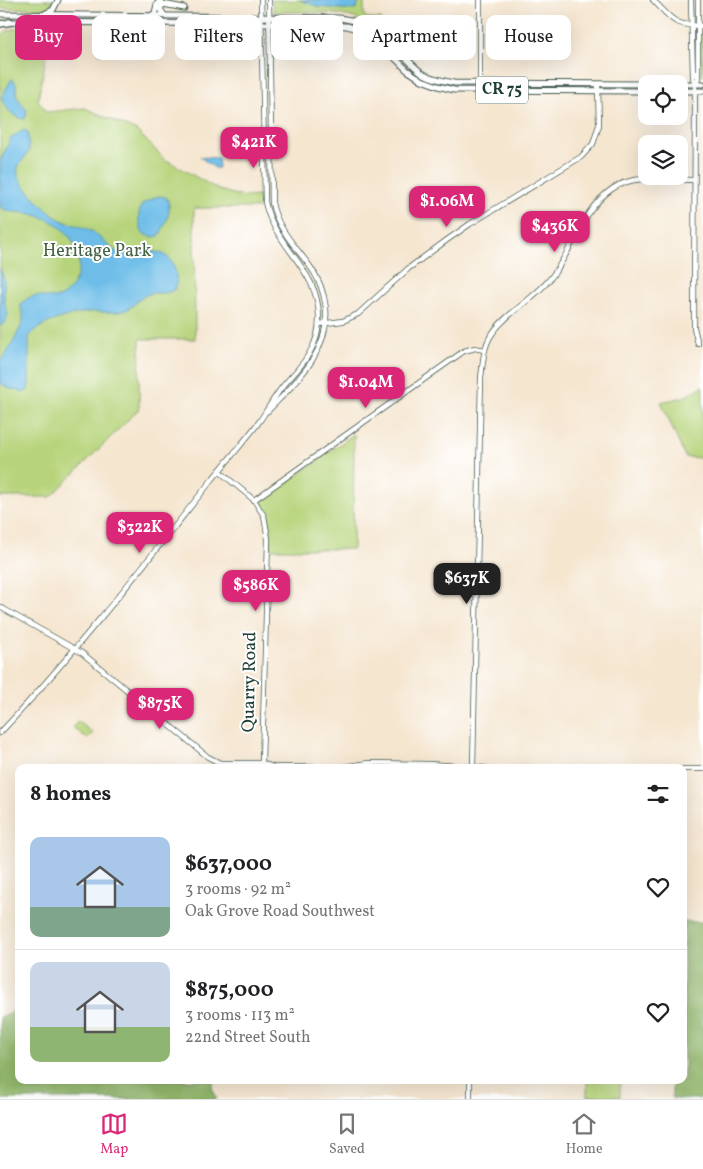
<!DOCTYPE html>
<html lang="en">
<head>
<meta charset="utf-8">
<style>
  body { margin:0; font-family:Vollkorn,serif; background:#f6f6f6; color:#202124; height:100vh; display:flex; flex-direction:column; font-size:19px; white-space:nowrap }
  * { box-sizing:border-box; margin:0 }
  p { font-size:16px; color:#757577 }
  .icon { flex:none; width:28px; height:28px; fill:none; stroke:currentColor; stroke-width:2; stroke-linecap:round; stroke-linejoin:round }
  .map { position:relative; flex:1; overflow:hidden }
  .drawer { position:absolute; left:15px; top:764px; width:672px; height:320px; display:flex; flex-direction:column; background:#fff; border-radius:10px; box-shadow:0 5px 20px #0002 }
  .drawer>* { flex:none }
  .banner { position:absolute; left:15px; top:15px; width:674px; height:45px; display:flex; gap:10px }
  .fabs { position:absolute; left:638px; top:75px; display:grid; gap:10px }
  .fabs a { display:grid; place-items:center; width:50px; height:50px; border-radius:10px; background:#fff; box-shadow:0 5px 20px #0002; font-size:25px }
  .price { position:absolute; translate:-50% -42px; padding:0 11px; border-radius:10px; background:#db2777; color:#fff; font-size:16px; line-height:32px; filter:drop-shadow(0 1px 2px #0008) }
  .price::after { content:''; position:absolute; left:50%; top:30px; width:15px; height:11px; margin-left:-8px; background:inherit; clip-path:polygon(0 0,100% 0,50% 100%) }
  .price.active { background:#222; color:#fff }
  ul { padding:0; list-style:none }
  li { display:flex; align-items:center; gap:15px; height:125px; padding:0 15px }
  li+li { border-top:1px solid #e0e0e0 }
  li span { display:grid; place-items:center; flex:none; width:140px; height:100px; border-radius:10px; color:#555 }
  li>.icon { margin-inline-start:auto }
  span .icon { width:60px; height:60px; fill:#fffc; stroke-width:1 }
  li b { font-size:21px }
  h2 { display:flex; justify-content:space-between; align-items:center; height:60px; padding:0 15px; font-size:21px }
  .chip { padding:0 18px; border-radius:10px; background:#fff; box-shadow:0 5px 20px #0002; font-size:18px; line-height:45px }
  .chip.active { background:#db2777; color:#fff }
  .dock { display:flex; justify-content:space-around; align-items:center; height:70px; border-top:1px solid #e0e0e0; background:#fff; font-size:14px; color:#757577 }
  .dock a { display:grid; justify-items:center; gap:2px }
  .dock .active { color:#db2777 }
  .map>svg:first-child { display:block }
</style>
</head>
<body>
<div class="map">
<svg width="703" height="1099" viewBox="0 0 703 1099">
  <rect width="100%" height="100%" fill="#fff"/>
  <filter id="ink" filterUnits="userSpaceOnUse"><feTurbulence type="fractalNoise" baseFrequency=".02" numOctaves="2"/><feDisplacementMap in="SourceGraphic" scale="10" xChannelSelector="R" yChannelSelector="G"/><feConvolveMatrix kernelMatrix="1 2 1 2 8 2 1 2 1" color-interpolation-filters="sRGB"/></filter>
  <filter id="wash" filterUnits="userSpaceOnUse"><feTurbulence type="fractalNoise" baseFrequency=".0096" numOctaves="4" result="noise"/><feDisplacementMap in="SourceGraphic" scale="20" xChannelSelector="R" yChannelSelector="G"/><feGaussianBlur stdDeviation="1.12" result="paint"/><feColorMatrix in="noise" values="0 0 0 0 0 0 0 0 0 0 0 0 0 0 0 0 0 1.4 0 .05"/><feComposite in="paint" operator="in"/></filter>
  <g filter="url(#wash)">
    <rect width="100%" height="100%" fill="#f5e6d0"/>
    <!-- green -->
    <g fill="#b7d47b" stroke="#6b8858">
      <polygon points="0,0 53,0 49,7 43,9 0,8"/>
      <path d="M 272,0 L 364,0 L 364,16 L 370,19 L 381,19 C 383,27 392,29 394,36 L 391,38 C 356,8 317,13 274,12 Z"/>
      <polygon points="22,27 26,29 51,30 38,100 47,112 85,108 137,131 167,162 168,161 219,190 244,197 259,196 261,208 194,208 195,339 140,339 139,409 51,497 0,497 0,37 6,31"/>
      <polygon points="703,31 703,77 701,73 700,34"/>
      <polygon points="703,386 703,458 685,457 661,402 684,397"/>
      <polygon points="354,434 353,549 271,549 270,523 262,501"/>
      <polygon points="78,721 93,733 87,739 73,727"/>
      <polygon points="587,1080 620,1080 620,1097 587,1096"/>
    </g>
    <!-- forest -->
    <g fill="#91b66b" stroke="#587a50">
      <polygon points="684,922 703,922 703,1097 699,1099 672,1099 672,1080 684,1080"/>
      <polygon points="19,1009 19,1080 214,1080 212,1088 217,1099 0,1099 0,1017"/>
    </g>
    <!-- water -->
    <g fill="#6dbde8" stroke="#467d8e">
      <polygon points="300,0 359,0 357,8 352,10 319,7"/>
      <polygon points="97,34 102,35 105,38 105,53 101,54 98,52"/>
      <path d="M 13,79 L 16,84 L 17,97 L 27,111 L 25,119 C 14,118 6,109 2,99 L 2,96 L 11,80 Z"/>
      <path d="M 25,130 L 28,133 L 29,151 C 20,166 11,166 24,186 C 34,196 48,214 61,220 C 72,225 86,226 96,234 C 104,240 110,250 120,253 C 135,258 151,246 165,255 C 175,261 179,279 175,289 C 165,296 158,291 149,294 C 138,297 134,308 123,311 C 113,314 103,311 92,312 C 74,313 39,322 29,337 L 29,383 L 28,390 L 25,392 L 10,389 L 0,383 L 0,361 C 6,357 23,325 23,319 C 24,312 17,307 24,301 C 38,288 55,306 66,293 C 77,282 81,270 78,255 C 72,230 49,216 25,213 C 17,212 6,213 0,206 L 0,162 L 11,138 L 22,131 Z"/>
      <polygon points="200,157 218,158 219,168 215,168"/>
      <path d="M 158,196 L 166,197 C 174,209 165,225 159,236 L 153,237 L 143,234 C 138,224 137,214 142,204 Z"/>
      <polygon points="0,268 4,280 4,301 8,314 5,323 0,326"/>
    </g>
  </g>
  <g filter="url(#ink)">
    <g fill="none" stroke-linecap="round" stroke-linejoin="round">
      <!-- secondary casing -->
      <g stroke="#3f564b" stroke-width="6">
        <g id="secondary">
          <polyline points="480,0 480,90"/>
          <path d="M 653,0 C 674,21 672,25 703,26"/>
          <polyline points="691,0 693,78 695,84 694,328 698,344"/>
          <polyline points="695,84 698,78 698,0"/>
          <polyline points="319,324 343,321 358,314 409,268 447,240 470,224 581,157 593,144 599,125 598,87"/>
          <path d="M 268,411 C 296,382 330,352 326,308 C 324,292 319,278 309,265 C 295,246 277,228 272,203 L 269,0"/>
          <polyline points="219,471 254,500 264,516 268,539 262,763"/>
          <polyline points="254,500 464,351 475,348 484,350"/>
          <polyline points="0,607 82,653 208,757 220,763 262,763 273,767 343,767 368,763 429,764 485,768"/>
          <path d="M 0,733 C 75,653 143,566 211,481 C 227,461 244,442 259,422 C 266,412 272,401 280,390 C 289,378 303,366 310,352 C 316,342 319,331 319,319 C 320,269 274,247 265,202 L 261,0"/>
          <path d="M 473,768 L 481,378 C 483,363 483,347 492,334 C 506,313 533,300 550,279 C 573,251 581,210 612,189 C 634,173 669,180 694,180"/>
          <polyline points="684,769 703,769"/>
          <polyline points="470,1099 470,1080"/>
        </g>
      </g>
      <!-- primary casing -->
      <g stroke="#3f564b" stroke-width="7">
        <g id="primary">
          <polyline points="46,13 53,10 58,0"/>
          <path d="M 0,14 L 340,18 C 372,23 382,34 404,56 C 411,63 417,70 424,74 C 433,79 444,81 454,83 L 646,84"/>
          <polyline points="152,15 155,13 157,4 162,0"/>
          <polyline points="164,15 160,9 163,4 184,8"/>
          <polyline points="8,22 269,24 347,26 360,30 374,37 407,70 422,80 438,86 454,90 646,91"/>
          <polyline points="47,22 51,25 54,34"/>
          <polyline points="143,25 151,27 156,34"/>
          <polyline points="679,84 703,84"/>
          <polyline points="679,91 703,91"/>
        </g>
      </g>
      <!-- highway casing -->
      <g stroke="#3f564b" stroke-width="8">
        <polyline id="highway" points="0,24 12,22"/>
      </g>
      <!-- secondary -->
      <use href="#secondary" stroke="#fff" stroke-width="4.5"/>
      <!-- primary -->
      <use href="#primary" stroke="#fff" stroke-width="5"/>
      <!-- highway -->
      <use href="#highway" stroke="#fff" stroke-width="5.5"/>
    </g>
  </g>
  <g text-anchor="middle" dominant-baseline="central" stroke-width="4" stroke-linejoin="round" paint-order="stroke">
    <!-- shield labels -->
    <rect fill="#fff" stroke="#627771" stroke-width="1" x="476" y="76.5" width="52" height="27" rx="4"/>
    <g font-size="16" font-weight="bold" fill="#1f3d34">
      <text x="502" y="90">CR 75</text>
    </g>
    <!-- park labels -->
    <g font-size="18" fill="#456346" stroke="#fff">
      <text x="97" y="251">Heritage Park</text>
    </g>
    <!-- street labels -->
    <g font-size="18" fill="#1f3d34" stroke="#fff">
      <text transform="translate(250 682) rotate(-89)">Quarry Road</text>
    </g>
  </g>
</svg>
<div class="fabs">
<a><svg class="icon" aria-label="locate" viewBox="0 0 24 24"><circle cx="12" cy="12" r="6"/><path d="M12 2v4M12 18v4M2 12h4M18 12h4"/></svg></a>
<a><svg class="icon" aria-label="layers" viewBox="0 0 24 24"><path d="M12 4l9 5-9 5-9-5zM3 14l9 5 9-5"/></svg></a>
</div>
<b class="price" style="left:254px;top:169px">$421K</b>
<b class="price" style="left:447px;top:228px">$1.06M</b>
<b class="price" style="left:555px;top:253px">$436K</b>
<b class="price" style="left:366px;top:409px">$1.04M</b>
<b class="price" style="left:140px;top:554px">$322K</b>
<b class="price active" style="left:467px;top:605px">$637K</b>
<b class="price" style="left:256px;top:612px">$586K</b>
<b class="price" style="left:160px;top:730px">$875K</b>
<div class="banner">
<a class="chip active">Buy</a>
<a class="chip">Rent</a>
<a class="chip">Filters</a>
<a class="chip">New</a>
<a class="chip">Apartment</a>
<a class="chip">House</a>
</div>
<section class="drawer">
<h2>8 homes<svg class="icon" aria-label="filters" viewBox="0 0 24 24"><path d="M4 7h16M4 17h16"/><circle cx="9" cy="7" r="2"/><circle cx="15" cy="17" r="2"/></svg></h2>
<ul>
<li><span style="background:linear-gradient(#a9c7e8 70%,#7fa58c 0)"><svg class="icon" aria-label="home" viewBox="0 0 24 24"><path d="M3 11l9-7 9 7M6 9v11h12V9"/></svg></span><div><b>$637,000</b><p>3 rooms · 92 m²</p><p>Oak Grove Road Southwest</p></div><svg class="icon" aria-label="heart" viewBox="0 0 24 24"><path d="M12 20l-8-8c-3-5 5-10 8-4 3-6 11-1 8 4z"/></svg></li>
<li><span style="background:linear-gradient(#c9d6e8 65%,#8fb573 0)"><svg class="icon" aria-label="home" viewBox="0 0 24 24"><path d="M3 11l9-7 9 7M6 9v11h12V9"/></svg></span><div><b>$875,000</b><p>3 rooms · 113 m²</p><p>22nd Street South</p></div><svg class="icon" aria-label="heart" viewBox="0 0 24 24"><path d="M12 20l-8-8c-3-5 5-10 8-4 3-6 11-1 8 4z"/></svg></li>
</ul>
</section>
</div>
<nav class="dock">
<a class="active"><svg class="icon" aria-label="map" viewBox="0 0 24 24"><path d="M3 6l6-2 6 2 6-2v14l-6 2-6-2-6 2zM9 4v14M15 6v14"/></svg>Map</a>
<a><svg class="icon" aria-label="saved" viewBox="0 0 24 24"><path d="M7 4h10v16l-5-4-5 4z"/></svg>Saved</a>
<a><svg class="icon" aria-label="home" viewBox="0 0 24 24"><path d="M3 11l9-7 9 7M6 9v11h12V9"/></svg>Home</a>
</nav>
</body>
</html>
